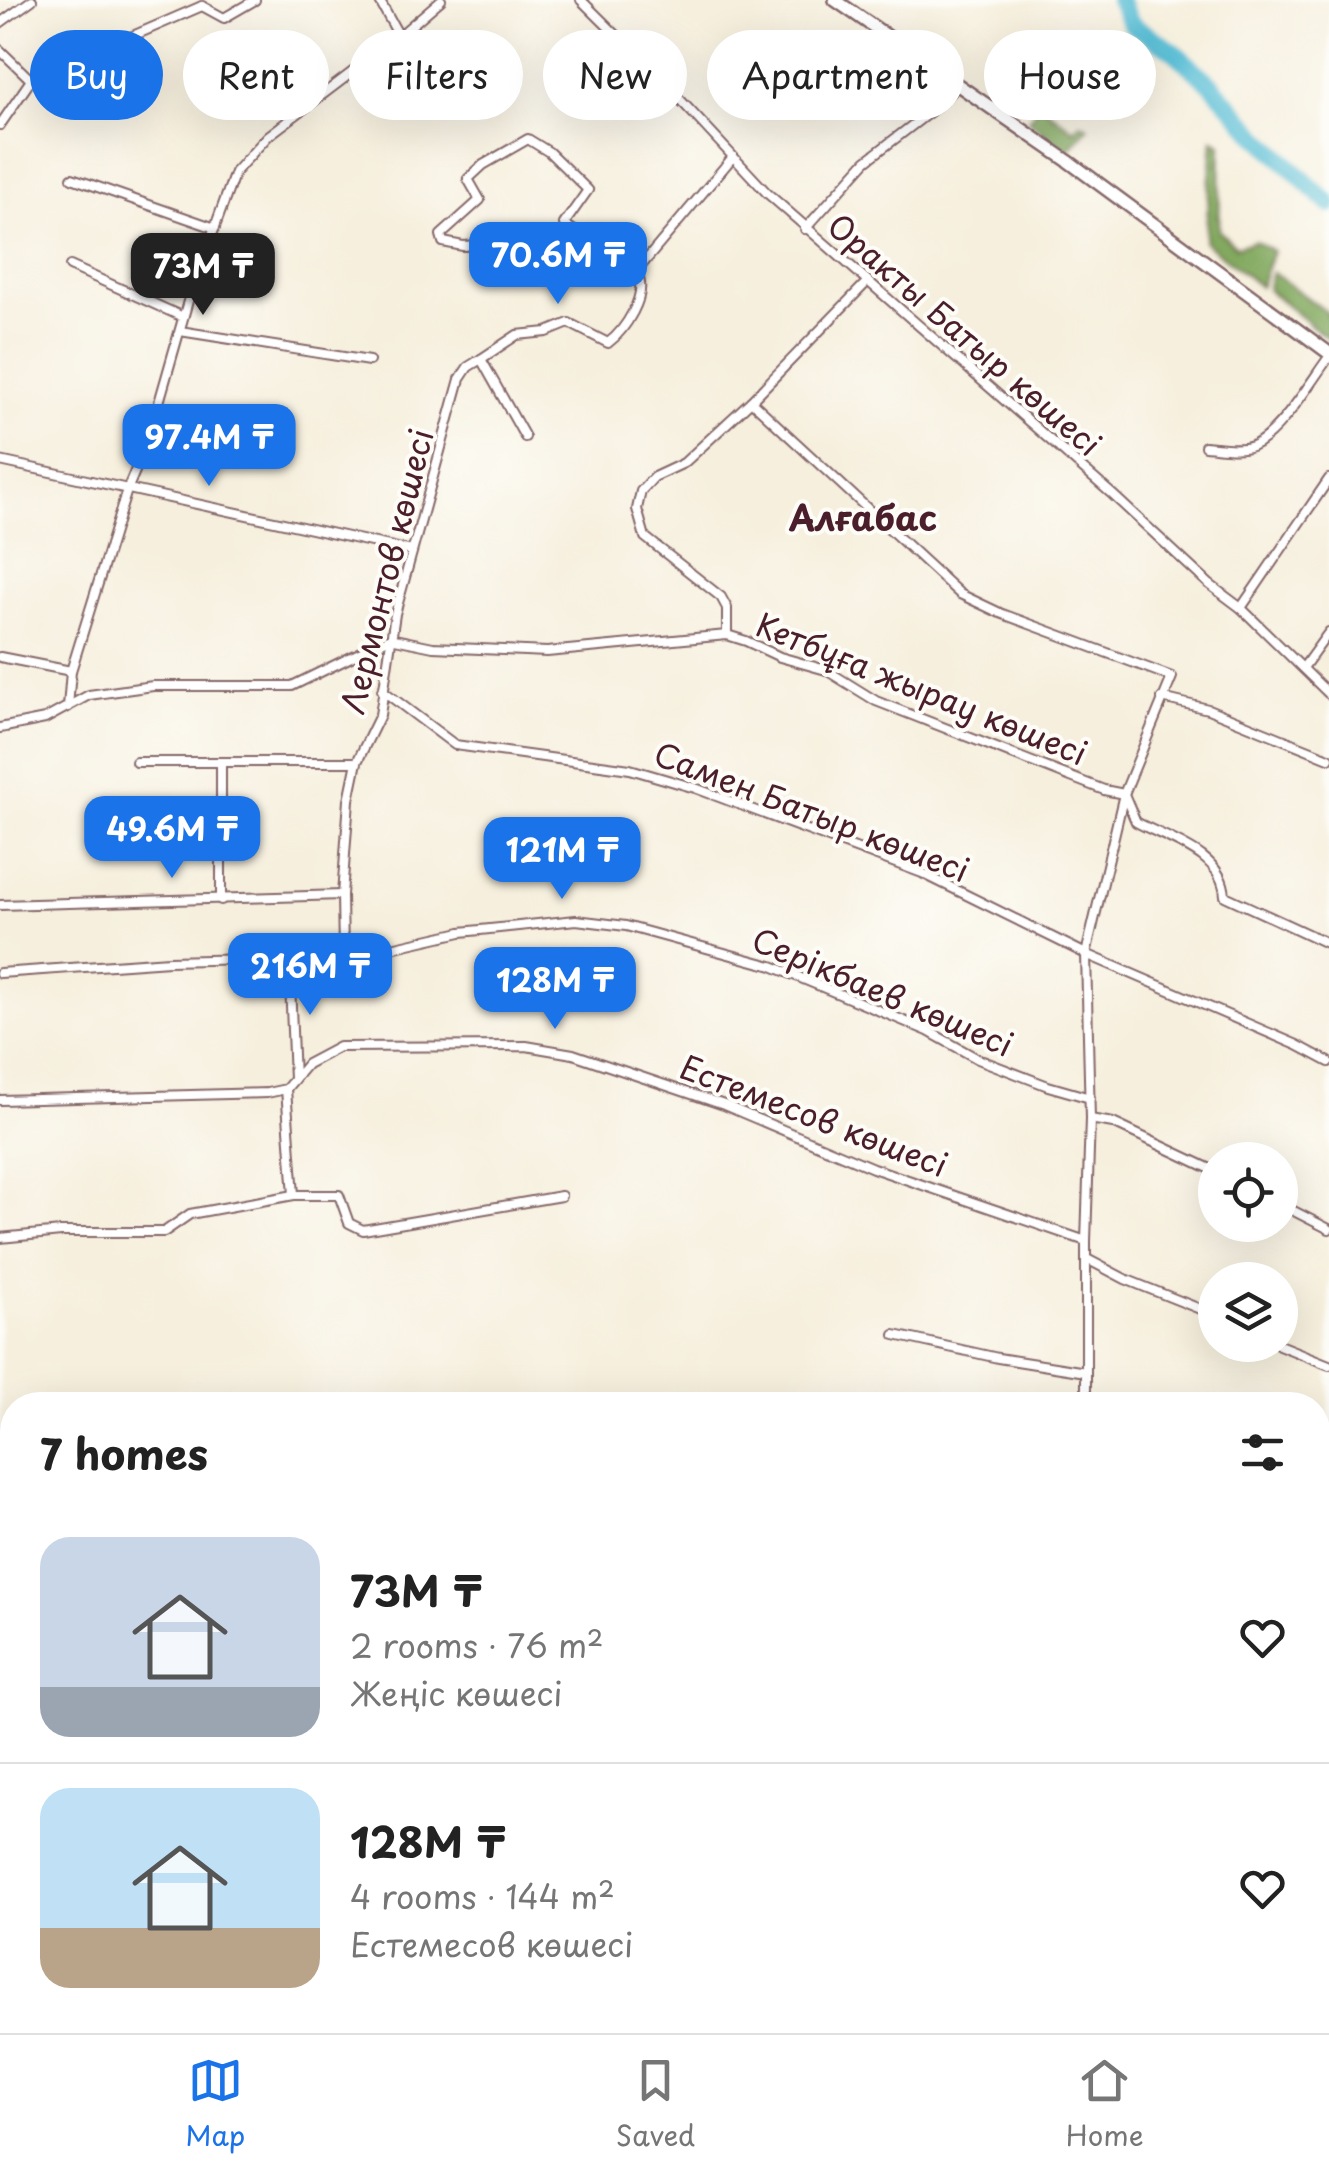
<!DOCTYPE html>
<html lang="en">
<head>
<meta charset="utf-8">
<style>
  body { margin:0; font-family:"Playpen Sans",sans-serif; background:#f2f2f2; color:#222; height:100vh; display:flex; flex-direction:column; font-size:38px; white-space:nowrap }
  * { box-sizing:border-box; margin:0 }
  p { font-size:32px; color:#767676 }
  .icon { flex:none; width:55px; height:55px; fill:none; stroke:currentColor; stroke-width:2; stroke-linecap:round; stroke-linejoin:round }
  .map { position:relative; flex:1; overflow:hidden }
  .side { position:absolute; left:0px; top:1392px; width:1330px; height:642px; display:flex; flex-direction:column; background:#fff; border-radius:40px 40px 0 0; box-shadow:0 10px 40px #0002 }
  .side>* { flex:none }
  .guide { position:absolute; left:30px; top:30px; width:1270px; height:90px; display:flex; gap:20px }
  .buttons { position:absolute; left:1198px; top:1142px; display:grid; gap:20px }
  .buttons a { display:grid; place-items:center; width:100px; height:100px; border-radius:50%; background:#fff; box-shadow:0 10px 40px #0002; font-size:50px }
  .price { position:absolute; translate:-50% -85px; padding:0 22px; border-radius:20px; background:#1a73e8; color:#fff; font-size:32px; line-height:65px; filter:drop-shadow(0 2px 5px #0008) }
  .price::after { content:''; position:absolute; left:50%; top:60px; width:30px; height:22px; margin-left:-15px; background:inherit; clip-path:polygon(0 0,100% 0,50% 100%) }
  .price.current { background:#222; color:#fff }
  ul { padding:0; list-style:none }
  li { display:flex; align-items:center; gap:30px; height:250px; padding:0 40px }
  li+li { border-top:2px solid #e0e0e0 }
  li span { display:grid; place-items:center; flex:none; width:280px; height:200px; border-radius:30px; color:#555 }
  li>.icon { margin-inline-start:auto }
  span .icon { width:120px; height:120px; fill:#fffc; stroke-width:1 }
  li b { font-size:42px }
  h2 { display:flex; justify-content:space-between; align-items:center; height:120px; padding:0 40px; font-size:42px }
  .tag { padding:0 35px; border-radius:45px; background:#fff; box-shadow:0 10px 40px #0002; font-size:35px; line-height:90px }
  .tag.current { background:#1a73e8; color:#fff }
  .tab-bar { display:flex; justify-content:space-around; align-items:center; height:140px; border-top:2px solid #e0e0e0; background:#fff; font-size:28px; color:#767676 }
  .tab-bar a { display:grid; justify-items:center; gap:5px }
  .tab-bar .current { color:#1a73e8 }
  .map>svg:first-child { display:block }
</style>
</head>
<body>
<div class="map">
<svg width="1329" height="2033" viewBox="0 0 1329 2033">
  <defs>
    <pattern id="forest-firs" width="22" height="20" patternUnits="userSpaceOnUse" patternTransform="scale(2.5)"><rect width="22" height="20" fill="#82a95f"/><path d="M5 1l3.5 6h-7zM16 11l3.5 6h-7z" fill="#6c894f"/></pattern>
  </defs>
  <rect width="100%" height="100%" fill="#fdfcf7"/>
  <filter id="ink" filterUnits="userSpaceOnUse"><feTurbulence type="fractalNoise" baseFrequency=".01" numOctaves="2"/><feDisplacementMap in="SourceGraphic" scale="20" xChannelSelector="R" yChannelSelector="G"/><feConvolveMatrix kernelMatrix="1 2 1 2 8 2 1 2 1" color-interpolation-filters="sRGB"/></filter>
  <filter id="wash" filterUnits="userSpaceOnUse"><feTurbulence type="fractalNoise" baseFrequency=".0048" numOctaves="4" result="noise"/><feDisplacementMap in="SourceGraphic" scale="40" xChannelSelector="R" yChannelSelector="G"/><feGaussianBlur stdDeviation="2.25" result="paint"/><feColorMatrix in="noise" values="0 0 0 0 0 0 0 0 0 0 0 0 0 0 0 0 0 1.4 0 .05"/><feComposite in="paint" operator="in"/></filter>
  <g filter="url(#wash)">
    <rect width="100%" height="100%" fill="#f6efdd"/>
    <!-- forest -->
    <g fill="url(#forest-firs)" stroke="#666445" stroke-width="2.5">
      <polygon points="1040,104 1074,130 1080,123 1088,127 1068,151 1028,120"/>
      <polygon points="1213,139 1221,144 1219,231 1236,247 1255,241 1273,251 1260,287 1205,242"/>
      <polygon points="1272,272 1329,314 1329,340 1267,289"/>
    </g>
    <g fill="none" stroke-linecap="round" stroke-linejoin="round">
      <!-- stream -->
      <polyline stroke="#57bdd5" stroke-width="2.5" points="0,1603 12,1617"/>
      <!-- river -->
      <polyline stroke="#57bdd5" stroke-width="18" points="1119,0 1131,24 1172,50 1211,84 1255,133 1329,204"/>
    </g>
  </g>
  <g filter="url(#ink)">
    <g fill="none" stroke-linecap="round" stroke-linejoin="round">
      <!-- street casing -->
      <g stroke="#866869" stroke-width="12">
        <g id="street">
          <polyline points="379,0 399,36"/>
          <polyline points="581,0 660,78 767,193 1113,495 1209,584 1241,608 1329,694"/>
          <polyline points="202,6 224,18 255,0"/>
          <polyline points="0,23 32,0"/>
          <polyline points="0,50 31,80"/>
          <polyline points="31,80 202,6"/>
          <polyline points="0,125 31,80"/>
          <polyline points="72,178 215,228"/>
          <polyline points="805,229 866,161 931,111 958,85"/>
          <polyline points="70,266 183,317"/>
          <polyline points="636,272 732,158"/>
          <polyline points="180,331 369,361"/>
          <path d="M 481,359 L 517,335 L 547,332 L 569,323 L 608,343 C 624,331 649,295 637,274 C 633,268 625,264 618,260 C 597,245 580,233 553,240 L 463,246 L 443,242 L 441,235 L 480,200 L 468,179 L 483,165 L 528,139 L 549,152 L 588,190 L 564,224 L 590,241"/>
          <polyline points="751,401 960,594 1000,613 1172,677 1124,794 1086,954 1090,1119 1086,1241 1086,1405"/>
          <path d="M 1205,446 C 1219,447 1239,451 1252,446 C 1280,434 1311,381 1329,357"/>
          <polyline points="0,461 412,551"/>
          <polyline points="1241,608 1329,479"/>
          <polyline points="727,635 727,608 721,597 645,537 637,509 641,491 654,477 684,463 751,401 867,282"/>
          <polyline points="0,657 71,671"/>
          <polyline points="1303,668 1329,632"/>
          <polyline points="382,690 455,745 630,769 695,788 922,873 1086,954 1297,1045 1329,1062"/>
          <polyline points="1162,698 1208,709 1329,758"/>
          <polyline points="68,707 71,671 127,490 148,441 188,301 235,172 268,136 392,42 441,0"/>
          <polyline points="0,728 45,719 89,695 153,686 292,686 390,638 433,647 547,652 727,635 746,641 780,657 826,670 876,701 1104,790 1124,794"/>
          <polyline points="136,762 357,762"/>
          <path d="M 1124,794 L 1136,822 C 1169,840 1223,853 1225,896 L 1329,944"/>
          <polyline points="221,900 221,762"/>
          <polyline points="0,905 342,895"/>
          <polyline points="343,952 342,895 349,800 357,762 380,715 395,614 460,379 468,367 481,359 525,437"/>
          <polyline points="289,958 294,1079"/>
          <polyline points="0,973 169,961 289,958 387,949 461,932 576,920 626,926 772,966 928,1031 978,1059 1048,1086 1090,1098"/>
          <polyline points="286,1089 294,1195"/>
          <polyline points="0,1100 267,1093 286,1089 307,1064 339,1047 526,1046 573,1054 724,1105 873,1168 1086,1241"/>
          <polyline points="1090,1119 1113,1123 1215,1171"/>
          <polyline points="1280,1204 1329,1229"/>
          <polyline points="0,1238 61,1232 164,1232 190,1214 294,1195 339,1195 349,1223 363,1230 561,1196"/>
          <polyline points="1087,1259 1125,1279 1215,1315"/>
          <polyline points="895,1335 998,1358 1086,1372"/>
          <polyline points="1279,1345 1329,1365"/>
          <polyline points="1318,1460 1329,1464"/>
          <polyline points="1318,1547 1329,1550"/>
          <polyline points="0,1567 12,1580"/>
          <polyline points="1318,1662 1329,1665"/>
          <polyline points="1318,1972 1329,1974"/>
          <polyline points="446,2022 473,2033"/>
          <polyline points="1268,2022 1271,2033"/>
          <polyline points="674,2033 679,2022"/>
          <polyline points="1108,2033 1112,2022"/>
        </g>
      </g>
      <!-- secondary casing -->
      <g stroke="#866869" stroke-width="16">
        <polyline id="secondary" points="835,0 1068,161 1329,353"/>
      </g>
      <!-- street -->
      <use href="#street" stroke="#fff" stroke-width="8"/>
      <!-- secondary -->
      <use href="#secondary" stroke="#fff" stroke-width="11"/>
    </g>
  </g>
  <g text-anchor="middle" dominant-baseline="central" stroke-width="8" stroke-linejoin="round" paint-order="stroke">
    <!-- street labels -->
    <g font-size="32" fill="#4a1f2b" stroke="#fdfcf7">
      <text transform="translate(965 334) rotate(41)">Оракты Батыр көшесі</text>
      <text transform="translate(386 571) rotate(-76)">Лермонтов көшесі</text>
      <text transform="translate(922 688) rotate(22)">Кетбұға жырау көшесі</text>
      <text transform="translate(812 811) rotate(21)">Самен Батыр көшесі</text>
      <text transform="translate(883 991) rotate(23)">Серікбаев көшесі</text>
      <text transform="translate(814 1115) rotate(21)">Естемесов көшесі</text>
    </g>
    <!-- neighbourhood labels -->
    <g font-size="35" font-weight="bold" fill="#4a1f2b" stroke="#fdfcf7">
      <text x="863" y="516">Алғабас</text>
    </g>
  </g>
</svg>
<div class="buttons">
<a><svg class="icon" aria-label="locate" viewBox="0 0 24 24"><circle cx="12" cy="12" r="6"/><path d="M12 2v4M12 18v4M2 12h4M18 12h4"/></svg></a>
<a><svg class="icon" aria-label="layers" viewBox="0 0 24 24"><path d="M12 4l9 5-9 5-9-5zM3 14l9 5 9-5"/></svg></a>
</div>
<b class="price" style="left:558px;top:307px">70.6M ₸</b>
<b class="price current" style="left:203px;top:318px">73M ₸</b>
<b class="price" style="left:209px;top:489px">97.4M ₸</b>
<b class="price" style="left:172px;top:881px">49.6M ₸</b>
<b class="price" style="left:562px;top:902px">121M ₸</b>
<b class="price" style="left:310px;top:1018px">216M ₸</b>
<b class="price" style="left:555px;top:1032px">128M ₸</b>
<div class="guide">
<a class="tag current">Buy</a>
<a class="tag">Rent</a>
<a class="tag">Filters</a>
<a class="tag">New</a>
<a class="tag">Apartment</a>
<a class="tag">House</a>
</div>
<section class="side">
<h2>7 homes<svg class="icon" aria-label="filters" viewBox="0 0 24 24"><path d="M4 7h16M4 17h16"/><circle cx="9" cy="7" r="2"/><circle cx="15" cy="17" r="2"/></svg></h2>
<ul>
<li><span style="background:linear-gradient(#c9d6e8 75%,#9aa5b1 0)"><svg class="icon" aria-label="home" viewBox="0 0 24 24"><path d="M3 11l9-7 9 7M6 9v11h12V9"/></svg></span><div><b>73M ₸</b><p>2 rooms · 76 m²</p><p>Жеңіс көшесі</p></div><svg class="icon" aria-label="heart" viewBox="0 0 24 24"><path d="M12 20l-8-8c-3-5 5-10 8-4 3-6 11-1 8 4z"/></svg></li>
<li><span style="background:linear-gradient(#bfe0f5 70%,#b9a48a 0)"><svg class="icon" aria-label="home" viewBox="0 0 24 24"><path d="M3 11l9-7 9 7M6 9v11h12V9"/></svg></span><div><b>128M ₸</b><p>4 rooms · 144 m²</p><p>Естемесов көшесі</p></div><svg class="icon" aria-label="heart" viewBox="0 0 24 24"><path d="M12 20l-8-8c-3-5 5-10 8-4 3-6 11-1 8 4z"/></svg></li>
</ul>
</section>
</div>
<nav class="tab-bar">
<a class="current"><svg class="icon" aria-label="map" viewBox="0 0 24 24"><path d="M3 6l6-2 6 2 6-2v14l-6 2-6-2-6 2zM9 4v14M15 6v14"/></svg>Map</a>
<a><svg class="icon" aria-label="saved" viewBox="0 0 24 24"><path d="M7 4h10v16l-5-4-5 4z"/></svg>Saved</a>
<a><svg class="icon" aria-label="home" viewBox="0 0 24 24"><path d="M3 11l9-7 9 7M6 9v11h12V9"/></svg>Home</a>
</nav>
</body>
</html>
